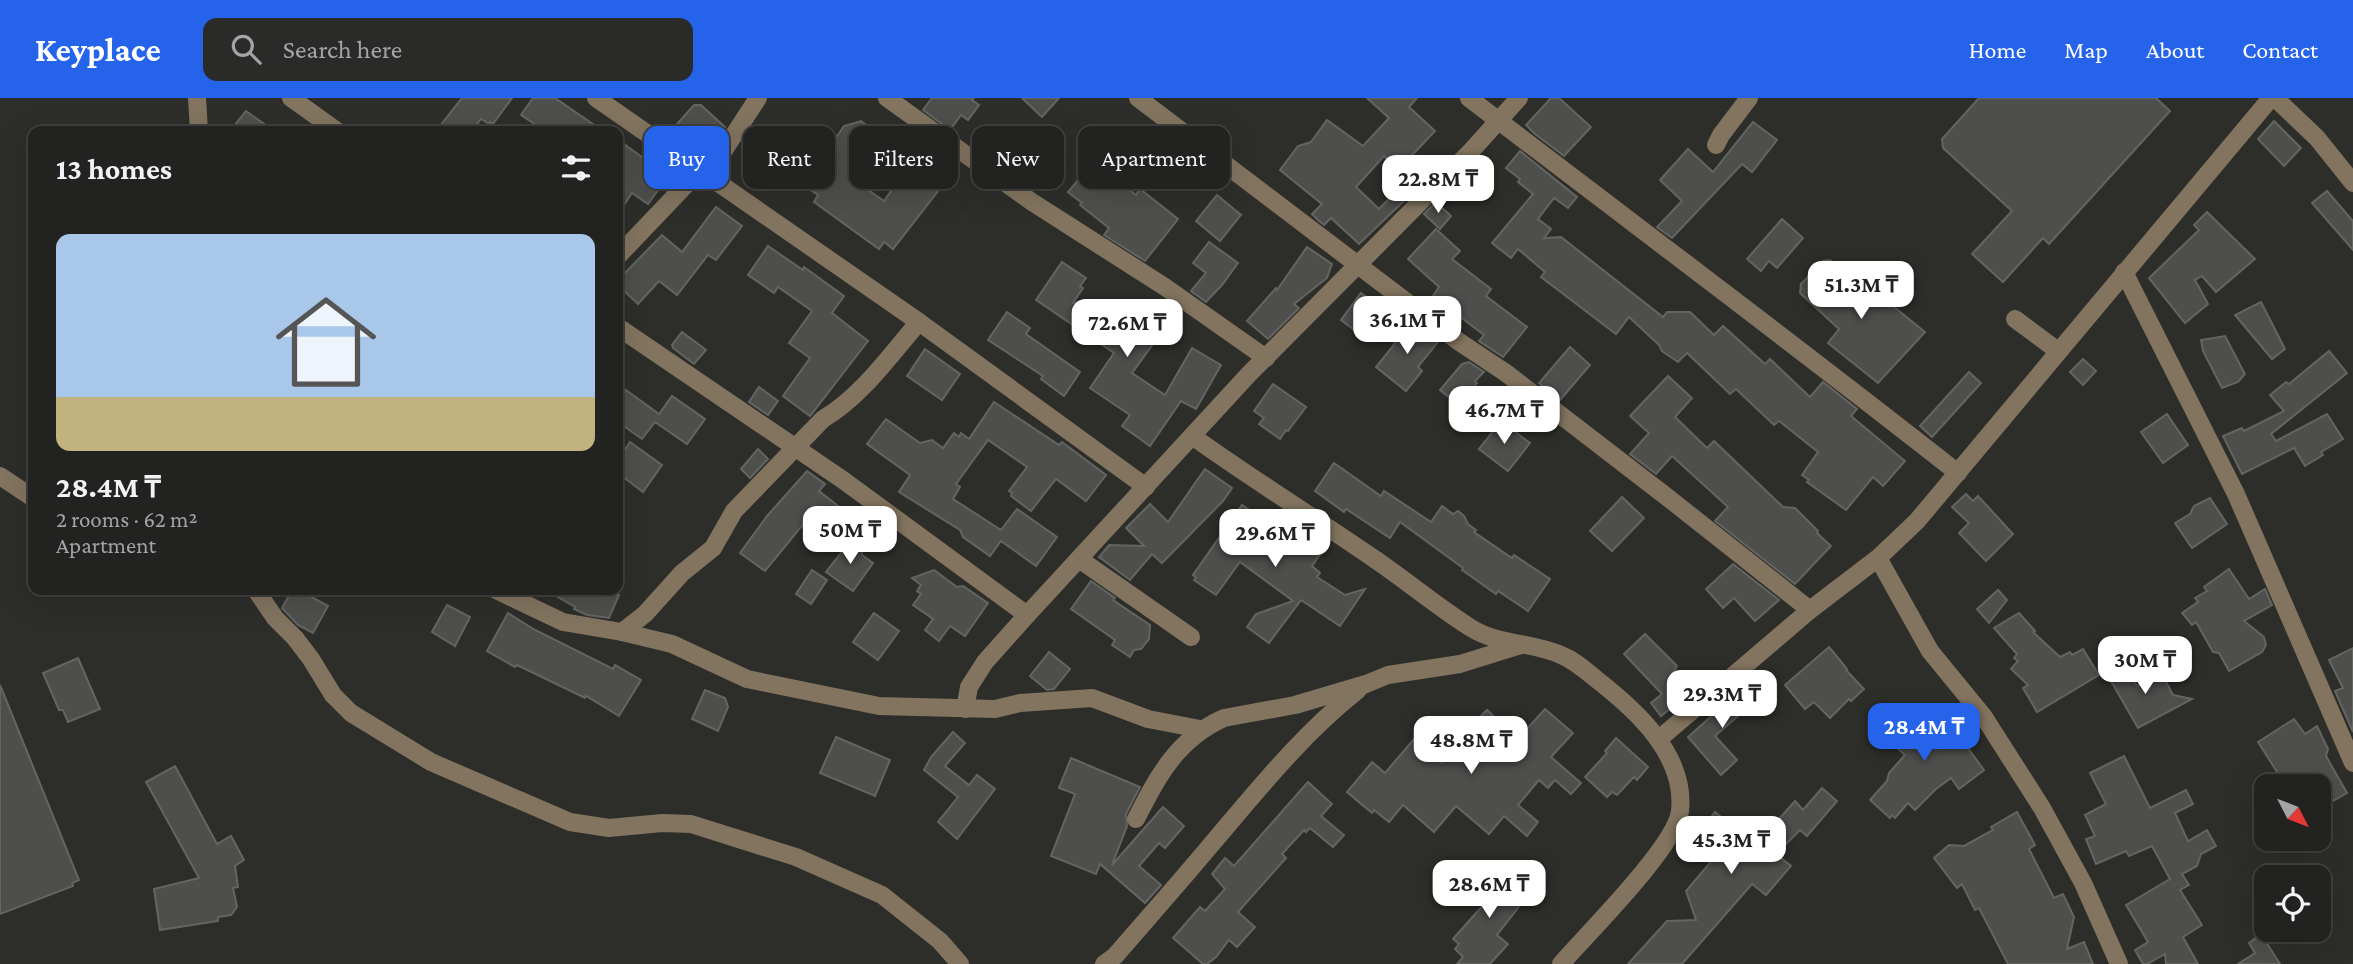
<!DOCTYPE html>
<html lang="en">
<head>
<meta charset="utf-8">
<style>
  body { margin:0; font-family:"Crimson Pro",serif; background:#2a2a29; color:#f1f3f6; height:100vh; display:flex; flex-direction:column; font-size:26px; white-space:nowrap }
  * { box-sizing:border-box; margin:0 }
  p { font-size:23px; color:#a2a4a5 }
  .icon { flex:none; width:38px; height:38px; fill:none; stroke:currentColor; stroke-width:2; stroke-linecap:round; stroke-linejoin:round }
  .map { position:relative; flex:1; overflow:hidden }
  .details { position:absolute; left:28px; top:28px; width:595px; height:469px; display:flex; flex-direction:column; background:#222220; border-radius:14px; box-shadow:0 7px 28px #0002,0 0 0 2px #3f3f3e }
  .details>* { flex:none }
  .banner { position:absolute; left:644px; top:28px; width:665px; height:63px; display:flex; gap:14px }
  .needle { width:46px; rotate:132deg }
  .controls { position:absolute; left:2254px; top:676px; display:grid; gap:14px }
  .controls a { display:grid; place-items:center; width:77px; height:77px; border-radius:14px; background:#222220; box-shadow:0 7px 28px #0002,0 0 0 2px #3f3f3e; font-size:35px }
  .price { position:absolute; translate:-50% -60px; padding:0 16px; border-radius:14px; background:#fff; color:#222; font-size:23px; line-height:46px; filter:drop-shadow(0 2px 4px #0008) }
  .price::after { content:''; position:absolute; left:50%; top:42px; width:21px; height:16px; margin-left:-10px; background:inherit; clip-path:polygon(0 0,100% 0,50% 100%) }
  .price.selected { background:#2563eb; color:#fff }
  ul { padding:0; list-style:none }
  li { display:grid; align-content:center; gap:14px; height:371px; padding:0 28px }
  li+li { border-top:2px solid #3f3f3e }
  li span { display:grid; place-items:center; height:217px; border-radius:14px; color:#555 }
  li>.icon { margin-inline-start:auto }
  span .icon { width:126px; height:126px; fill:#fffc; stroke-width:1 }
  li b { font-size:30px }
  h2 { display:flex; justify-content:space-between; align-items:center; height:84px; padding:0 28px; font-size:30px }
  .pill { padding:0 24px; border-radius:14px; background:#222220; box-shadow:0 7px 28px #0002,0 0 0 2px #3f3f3e; font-size:24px; line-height:63px }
  .pill.selected { background:#2563eb; color:#fff }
  header { display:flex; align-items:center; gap:42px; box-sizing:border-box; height:98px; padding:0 35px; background:#2563eb; color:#fff }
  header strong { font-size:33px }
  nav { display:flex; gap:38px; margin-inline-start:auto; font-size:24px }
  .search { width:490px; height:63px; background:#2a2a29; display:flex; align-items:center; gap:18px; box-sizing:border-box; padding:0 24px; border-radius:14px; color:#a2a4a5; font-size:26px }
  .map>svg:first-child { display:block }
</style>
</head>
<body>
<header>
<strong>Keyplace</strong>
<div class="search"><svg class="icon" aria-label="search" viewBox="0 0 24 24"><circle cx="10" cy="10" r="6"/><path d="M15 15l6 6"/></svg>Search here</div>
<nav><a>Home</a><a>Map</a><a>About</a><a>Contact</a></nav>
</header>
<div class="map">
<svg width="2353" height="866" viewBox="0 0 2353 866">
  <rect width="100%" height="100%" fill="#2d2d2a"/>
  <!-- building -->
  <g fill="#4e4f4c" stroke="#636562" stroke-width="2">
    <polygon points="462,0 512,0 493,26 490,24 489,26 481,21 472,33 436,33"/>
    <polygon points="533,0 555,0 603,33 545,33 521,17"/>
    <polygon points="932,0 974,0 972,2 979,7 968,22 961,17 950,32 923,12"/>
    <polygon points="1022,0 1059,0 1042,19"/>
    <polygon points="1367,0 1417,0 1409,9 1435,33 1398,72 1384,58 1356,89 1379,111 1415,74 1425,83 1359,146 1331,120 1324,127 1319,123 1312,116 1322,106 1280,72 1298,48 1311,44 1327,22 1363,48 1389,20"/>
    <polygon points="1551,0 1559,0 1591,29 1564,58 1535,36 1526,27"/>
    <polygon points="1979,0 2156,0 2170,13 2049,146 2043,140 2003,184 1972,156 2012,113 1943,50 1942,41"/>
    <polygon points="694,7 701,7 725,29 700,58 670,34"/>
    <polygon points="246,13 274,33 230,33"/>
    <polygon points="861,23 878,36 872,45 878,49 854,82 884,103 910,66 942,88 893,151 884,144 879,151 814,104 818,97 812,93 833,61 825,56 844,28"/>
    <polygon points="2274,23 2301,50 2284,68 2258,41"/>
    <polygon points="1753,24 1777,42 1752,74 1742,66 1672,140 1657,129 1682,103 1660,82 1688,51 1713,74"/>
    <polygon points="769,28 793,46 771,74 747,56"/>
    <polygon points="1037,42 1054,59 1032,82 1015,65"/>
    <polygon points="624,46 668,78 648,106 632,95 618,116 618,55"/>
    <polygon points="1520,53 1577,99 1568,110 1554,100 1538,121 1551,131 1544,140 1561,139 1663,219 1667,214 1690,214 1714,237 1723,228 1765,266 1770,261 1810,299 1823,284 1857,311 1851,318 1905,363 1883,388 1873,379 1846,412 1807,384 1809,382 1802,377 1818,354 1779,323 1774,327 1736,291 1730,296 1687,255 1678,264 1662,253 1659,247 1629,219 1616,236 1541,179 1545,174 1518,151 1511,160 1492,145 1533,96 1518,84 1520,81 1506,70"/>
    <polygon points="1094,63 1136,97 1140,91 1178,121 1145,163 1104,137 1109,130 1080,107 1082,105 1068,94"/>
    <polygon points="2327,93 2353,123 2353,152 2312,105"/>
    <polygon points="1217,97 1241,117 1220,143 1196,123"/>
    <polygon points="1436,104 1451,118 1440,131 1424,116"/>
    <polygon points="716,109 742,128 716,162 708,157 677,197 659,183 638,206 618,187 618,182 662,137 682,154"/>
    <polygon points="2207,114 2255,161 2216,194 2202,178 2195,182 2208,206 2185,225 2149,180 2199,132 2194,127"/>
    <polygon points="1782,121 1803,140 1777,170 1769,163 1761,173 1747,161"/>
    <polygon points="1436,131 1460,153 1452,161 1491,191 1486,198 1527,229 1503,259 1479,243 1484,237 1433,198 1439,189 1408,161"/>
    <polygon points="1209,144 1238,165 1222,187 1206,204 1191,193 1206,175 1193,165"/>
    <polygon points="768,148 803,172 804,169 844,198 832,215 868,243 810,318 783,298 810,260 789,245 812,213 778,189 774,195 748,177"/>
    <polygon points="1307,149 1332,166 1327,180 1294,206 1299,210 1268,241 1247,223 1276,190 1277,192"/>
    <polygon points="1830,162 1854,184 1856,183 1869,195 1872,191 1925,234 1878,285 1828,245 1839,231 1800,195 1801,186 1823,163"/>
    <polygon points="1062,164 1086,180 1080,188 1083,190 1073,205 1102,202 1107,205 1107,211 1156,242 1132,275 1165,297 1192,250 1221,267 1196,311 1181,303 1150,348 1122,328 1130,317 1090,290 1114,255 1036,202"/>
    <polygon points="1361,195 1382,210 1361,237 1341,222"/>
    <polygon points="2261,204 2285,251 2272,261 2235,217"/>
    <polygon points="1007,214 1030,230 1026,236 1080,274 1064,298 1041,281 1043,278 988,242"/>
    <polygon points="1413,223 1438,244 1418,269 1422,273 1406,293 1376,269 1393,248 1397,240"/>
    <polygon points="682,234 706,252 694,266 673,250 672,247"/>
    <polygon points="2225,238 2245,276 2238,284 2222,290 2203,253 2201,242"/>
    <polygon points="1570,249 1590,267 1560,302 1539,285"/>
    <polygon points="925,251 960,276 942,302 907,278"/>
    <polygon points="2329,253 2347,275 2271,336 2276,343 2327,316 2343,341 2321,354 2323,357 2305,368 2294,350 2242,376 2223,338 2242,330 2244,333 2284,313 2270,297 2286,284 2289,286"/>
    <polygon points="2083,261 2096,273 2083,287 2070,274"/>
    <polygon points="1469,264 1484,274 1475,283 1477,285 1462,304 1457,300 1455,304 1440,292 1462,266"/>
    <polygon points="1969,274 1981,285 1932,339 1920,328"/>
    <polygon points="1668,278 1692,300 1675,319 1707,350 1714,343 1783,409 1795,410 1818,433 1817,435 1831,448 1795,486 1715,423 1728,409 1672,358 1656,376 1630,356 1649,335 1630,318"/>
    <polygon points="1273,286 1306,309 1288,333 1286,332 1280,341 1259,326 1264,320 1254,313"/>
    <polygon points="759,289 778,303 768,317 749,304"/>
    <polygon points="626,292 659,316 672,298 705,321 687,346 655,324 642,341 618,324 618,303"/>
    <polygon points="994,304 1059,347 1062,344 1106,377 1086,403 1056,381 1031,413 1011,398 1012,395 1009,393 1027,369 988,342 956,386 960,389 953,401 1001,432 1017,411 1057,439 1036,468 1001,443 990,458 963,439 960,432 899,394 910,377 867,346 886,321 920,345 932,342 943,350 954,335 959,339 961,335 969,341"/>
    <polygon points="2167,316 2188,347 2163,365 2141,334"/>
    <polygon points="1501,323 1530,345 1508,373 1479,351"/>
    <polygon points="630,344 662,367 643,394 618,375 618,362"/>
    <polygon points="758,351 768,361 750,380 741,371"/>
    <polygon points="1334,365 1381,398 1384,393 1431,424 1442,408 1453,416 1458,413 1464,418 1468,426 1476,432 1474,434 1512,460 1514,457 1550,481 1528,513 1498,493 1496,496 1462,472 1463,470 1400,424 1390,440 1346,411 1344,414 1315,393"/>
    <polygon points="1205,371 1232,390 1223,403 1162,465 1152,456 1130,482 1099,459 1109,447 1144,448 1126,430 1150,406 1168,424"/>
    <polygon points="807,373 825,386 819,393 856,422 836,448 805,424 765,473 740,455 767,418"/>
    <polygon points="1966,396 1973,403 1978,398 2013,436 1986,463 1959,435 1969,425 1952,409"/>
    <polygon points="1622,399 1644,420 1612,453 1590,433"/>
    <polygon points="2210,400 2227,426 2192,450 2175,425 2190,416 2194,408"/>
    <polygon points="1242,407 1282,434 1292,420 1329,444 1312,468 1320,475 1317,479 1345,497 1365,491 1340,528 1301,502 1269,545 1247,529 1256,516 1293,503 1240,464 1216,497 1194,482 1196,480 1193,477"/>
    <polygon points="851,442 862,449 862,457 873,465 853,493 826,474"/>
    <polygon points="1733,466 1779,502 1755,523 1734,500 1723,510 1706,491"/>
    <polygon points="2229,471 2249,501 2265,491 2272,507 2244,523 2264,539 2266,547 2262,554 2229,573 2219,555 2213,554 2196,524 2192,527 2182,515 2198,504 2195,500 2207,493 2204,489"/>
    <polygon points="812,472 827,482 811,506 796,496"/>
    <polygon points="934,472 957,489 963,488 988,505 965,538 950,528 939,543 925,532 933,521 913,507 921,496 917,493 921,487 912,480"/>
    <polygon points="1091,483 1115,500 1113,502 1150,527 1149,541 1141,551 1134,552 1130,559 1112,547 1115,542 1071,511"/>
    <polygon points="292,492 299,492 328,508 313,535 298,527 282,510"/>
    <polygon points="546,492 606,492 619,497 609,520 587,517 574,511 575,509"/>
    <polygon points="1998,492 2007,502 1989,525 1977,511"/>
    <polygon points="447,507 470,519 455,548 432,534"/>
    <polygon points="508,515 535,532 613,571 615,567 641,582 619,618 586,598 585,600 517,567 515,569 487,553"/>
    <polygon points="874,515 899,533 878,562 853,544"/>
    <polygon points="2019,515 2035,533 2033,534 2060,559 2070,554 2072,557 2083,551 2099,577 2037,614 2023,590 2028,587 2011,571 2018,563 2014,560 2017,556 1994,530"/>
    <polygon points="1645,536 1677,568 1669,582 1686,603 1677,611 1674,608 1661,618 1651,605 1662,596 1624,556"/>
    <polygon points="1829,549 1847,571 1846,572 1864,591 1851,603 1849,601 1830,620 1814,604 1805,611 1785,587"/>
    <polygon points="2353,550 2353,634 2335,593 2343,590 2329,562"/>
    <polygon points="1049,554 1070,571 1054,591 1047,592 1030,578"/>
    <polygon points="78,560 100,611 68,624 63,612 59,612 43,575"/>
    <polygon points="2124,566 2137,588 2160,576 2162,579 2163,578 2173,597 2192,601 2138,630 2107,576"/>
    <polygon points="1747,586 1759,600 1715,638 1737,662 1721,677 1688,639"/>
    <polygon points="0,587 79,782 72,785 73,788 0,816"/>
    <polygon points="705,592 725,600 728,609 718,633 692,621"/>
    <polygon points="1921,606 1964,645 1984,672 1959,691 1951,680 1936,691 1915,712 1908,705 1895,720 1892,717 1890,720 1870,702 1887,683 1889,675 1905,657 1888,642"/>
    <polygon points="1545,611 1573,635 1551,659 1581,685 1571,696 1555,682 1548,690 1539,682 1518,707 1538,724 1527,738 1504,718 1489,736 1456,708 1434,734 1403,707 1389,724 1374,712 1372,715 1347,694 1372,664 1385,675 1414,641 1442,665 1478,628 1474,625 1487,612 1518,641"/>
    <polygon points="2294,621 2305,636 2317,628 2328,651 2326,658 2347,695 2319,711 2319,688 2286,688 2258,644"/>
    <polygon points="953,634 965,645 945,668 969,687 977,677 995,691 957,741 938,724 958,699 924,672 931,659"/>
    <polygon points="836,639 890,662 875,698 820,675"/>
    <polygon points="1616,640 1648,669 1637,682 1634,679 1617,697 1612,694 1607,699 1585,679 1607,655 1605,653"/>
    <polygon points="2124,658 2150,710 2186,692 2193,706 2175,715 2188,743 2207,732 2216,748 2201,756 2197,768 2182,776 2189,787 2180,792 2202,827 2183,839 2198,866 2166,866 2165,856 2147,866 2143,866 2135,852 2148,844 2126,807 2170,781 2152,748 2129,758 2126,753 2096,766 2086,741 2095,738 2085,717 2106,706 2090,675"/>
    <polygon points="1071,660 1140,689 1126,716 1127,728 1112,767 1163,709 1184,728 1165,750 1159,745 1139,768 1161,787 1145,805 1100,766 1096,776 1051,758 1075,696 1059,690"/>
    <polygon points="175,668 217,746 231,738 244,762 235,768 238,789 233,790 237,809 231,817 218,819 218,823 160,832 154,791 199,780 146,684"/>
    <polygon points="1308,684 1332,706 1321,718 1344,737 1333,749 1310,730 1306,734 1304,732 1282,756 1286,760 1238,814 1255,829 1237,849 1229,842 1216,859 1207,866 1203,866 1173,840 1200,809 1205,813 1225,791 1212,776 1225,760 1234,768"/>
    <polygon points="1822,690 1837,703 1807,738 1800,732 1776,756 1791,768 1766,797 1752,786 1682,866 1628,866 1667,823 1696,822 1686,793 1715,759 1693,743 1715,714 1733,728 1737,723 1760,742 1795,703 1803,712"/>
    <polygon points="2017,714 2035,747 2029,751 2054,800 2063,796 2074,819 2067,851 2084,844 2093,866 2008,866 1979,810 1975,812 1962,786 1957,790 1934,760 1949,747 1964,748 1993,732 1991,729"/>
    <polygon points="1493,769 1528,797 1497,837 1508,846 1490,866 1457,866 1463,859 1455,851 1459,846 1453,841 1484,806 1472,797"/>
    <polygon points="2261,836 2280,866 2238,866 2255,855 2249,845"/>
  </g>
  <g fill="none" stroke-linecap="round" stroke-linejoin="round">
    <!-- minor -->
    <g stroke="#82745f" stroke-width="18">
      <polyline points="197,0 199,33"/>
      <polyline points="291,0 337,33"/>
      <polyline points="596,0 919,224 1146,389"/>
      <polyline points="887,0 1032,104 1165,189 1266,260"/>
      <polyline points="1138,0 1458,243 1506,275 1667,399 1810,512"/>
      <path d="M 1469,0 C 1632,125 1797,248 1958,375"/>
      <polyline points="2275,0 2317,40 2353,85"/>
      <polyline points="1716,47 1721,37 1749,0"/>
      <polyline points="707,78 758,0"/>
      <polyline points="618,158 699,73"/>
      <polyline points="2124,174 2236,396 2353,665"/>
      <polyline points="2015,221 2058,253"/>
      <polyline points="618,229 843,382 1027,517"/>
      <path d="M 1192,338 C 1252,381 1315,420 1376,462 C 1408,484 1438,509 1471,530 C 1498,547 1532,544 1561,557 C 1574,562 1585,572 1596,581 C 1636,612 1686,657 1680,713 C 1676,748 1587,836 1561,866"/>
      <polyline points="0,378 33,400"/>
      <polyline points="1878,460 1930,553 1984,619 2042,710 2083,785 2119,866"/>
      <polyline points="1079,461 1191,539"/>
      <polyline points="256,492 275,520 295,540 311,561 333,597 351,615 431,664 570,724 609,730 662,725 691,726 796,759 882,797 940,843 960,866"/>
      <polyline points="496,492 563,524 622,534 672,546 747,581 879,608 995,611 1020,605 1092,600 1148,621 1200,631"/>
      <path d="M 622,534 L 645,516 L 682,475 L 713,450 L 734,413 L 823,321 C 862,298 890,257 919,224"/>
      <polyline points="965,611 969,589 985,564 1027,517 1249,276 1471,53 1519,0"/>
      <polyline points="1659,641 1810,512 1878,460 1917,423 2271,0"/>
      <path d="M 1136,721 C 1158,678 1177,641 1224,620 L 1295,607 L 1366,586 L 1388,577 L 1460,566 L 1521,547"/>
      <path d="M 1104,866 L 1115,858 C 1147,821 1179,785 1210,748 C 1256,694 1302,636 1358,592"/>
    </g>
  </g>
</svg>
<div class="controls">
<a><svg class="needle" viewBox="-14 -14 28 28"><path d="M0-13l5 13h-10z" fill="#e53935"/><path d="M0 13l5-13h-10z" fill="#a2a4a5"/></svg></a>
<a><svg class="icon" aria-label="locate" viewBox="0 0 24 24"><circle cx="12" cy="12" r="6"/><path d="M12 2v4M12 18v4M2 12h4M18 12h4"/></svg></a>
</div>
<b class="price" style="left:1438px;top:117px">22.8M ₸</b>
<b class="price" style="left:1861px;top:223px">51.3M ₸</b>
<b class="price" style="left:1407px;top:258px">36.1M ₸</b>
<b class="price" style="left:1127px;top:261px">72.6M ₸</b>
<b class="price" style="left:1504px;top:348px">46.7M ₸</b>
<b class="price" style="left:850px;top:468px">50M ₸</b>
<b class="price" style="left:1275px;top:471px">29.6M ₸</b>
<b class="price" style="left:2145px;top:598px">30M ₸</b>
<b class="price" style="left:1722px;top:632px">29.3M ₸</b>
<b class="price selected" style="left:1924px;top:665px">28.4M ₸</b>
<b class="price" style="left:1471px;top:678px">48.8M ₸</b>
<b class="price" style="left:1731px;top:778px">45.3M ₸</b>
<b class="price" style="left:1489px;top:822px">28.6M ₸</b>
<div class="banner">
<a class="pill selected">Buy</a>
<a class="pill">Rent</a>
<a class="pill">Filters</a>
<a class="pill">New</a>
<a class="pill">Apartment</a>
</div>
<section class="details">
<h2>13 homes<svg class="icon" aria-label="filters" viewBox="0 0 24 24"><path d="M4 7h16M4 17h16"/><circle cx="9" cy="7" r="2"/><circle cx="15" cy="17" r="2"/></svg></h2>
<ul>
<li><span style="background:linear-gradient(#a9c7e8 75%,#c2b280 0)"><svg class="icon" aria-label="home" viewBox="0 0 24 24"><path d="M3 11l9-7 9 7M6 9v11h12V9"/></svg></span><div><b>28.4M ₸</b><p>2 rooms · 62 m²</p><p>Apartment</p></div></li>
</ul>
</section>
</div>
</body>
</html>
